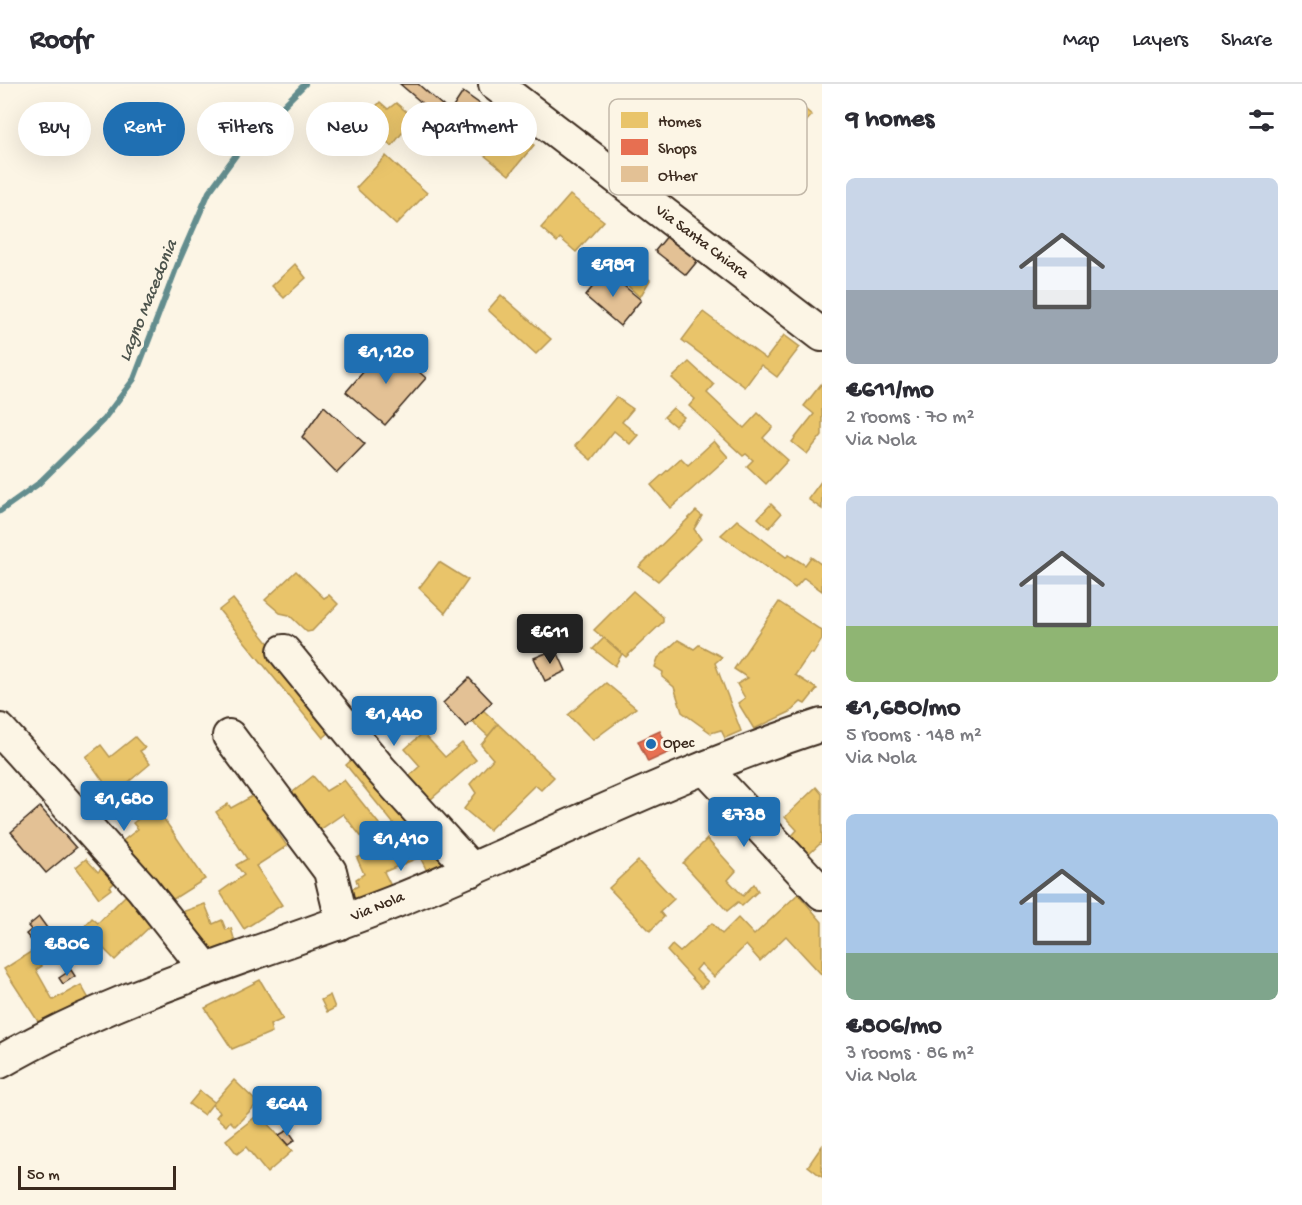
<!DOCTYPE html>
<html lang="en">
<head>
<meta charset="utf-8">
<style>
  body { margin:0; font-family:"Gochi Hand",sans-serif; background:#f7f7f7; color:#2b2b33; height:100vh; display:flex; flex-direction:column; font-size:22px; white-space:nowrap }
  * { box-sizing:border-box; margin:0 }
  p { font-size:20px; color:#7c7c81 }
  .icon { flex:none; width:33px; height:33px; fill:none; stroke:currentColor; stroke-width:2; stroke-linecap:round; stroke-linejoin:round }
  .map { position:relative; flex:1; overflow:hidden }
  .drawer { display:flex; flex-direction:column; background:#fff; width:480px }
  .drawer>* { flex:none }
  .hud { position:absolute; left:18px; top:18px; width:570px; height:54px; display:flex; gap:12px }
  .scale { position:absolute; left:18px; bottom:15px; width:158px; box-sizing:border-box; padding-left:6px; border:3px solid #3b2a1e; border-top:0; font-size:16px; line-height:21px; white-space:nowrap; color:#3b2a1e; -webkit-text-stroke:4px #fcf5e5; paint-order:stroke }
  .price { position:absolute; translate:-50% -51px; padding:0 14px; border-radius:6px; background:#1f6fb2; color:#fff; font-size:20px; line-height:39px; filter:drop-shadow(0 2px 3px #0008) }
  .price::after { content:''; position:absolute; left:50%; top:36px; width:18px; height:14px; margin-left:-9px; background:inherit; clip-path:polygon(0 0,100% 0,50% 100%) }
  .price.active { background:#222; color:#fff }
  ul { padding:0; list-style:none }
  li { display:grid; align-content:center; gap:12px; height:318px; padding:0 24px }
  li span { display:grid; place-items:center; height:186px; border-radius:9px; color:#555 }
  li>.icon { margin-inline-start:auto }
  span .icon { width:108px; height:108px; fill:#fffc; stroke-width:1 }
  li b { font-size:26px }
  h2 { display:flex; justify-content:space-between; align-items:center; height:72px; padding:0 24px; font-size:26px }
  .tag { padding:0 21px; border-radius:27px; background:#fff; box-shadow:0 6px 24px #0002; font-size:21px; line-height:54px }
  .tag.active { background:#1f6fb2; color:#fff }
  header { display:flex; align-items:center; gap:36px; box-sizing:border-box; height:84px; padding:0 30px; background:#fff; border-bottom:2px solid #e1e1e2 }
  header strong { font-size:28px }
  nav { display:flex; gap:33px; margin-inline-start:auto; font-size:21px }
  main { display:flex; flex:1; min-height:0 }
  .map>svg:first-child { display:block }
</style>
</head>
<body>
<header>
<strong>Roofr</strong>
<nav><a>Map</a><a>Layers</a><a>Share</a></nav>
</header>
<main>
<div class="map">
<svg width="822" height="1121" viewBox="0 0 822 1121">
  <rect width="100%" height="100%" fill="#fcf5e5"/>
  <filter id="ink" filterUnits="userSpaceOnUse"><feTurbulence type="fractalNoise" baseFrequency=".0167" numOctaves="2"/><feDisplacementMap in="SourceGraphic" scale="12" xChannelSelector="R" yChannelSelector="G"/><feConvolveMatrix kernelMatrix="1 2 1 2 8 2 1 2 1" color-interpolation-filters="sRGB"/></filter>
  <g filter="url(#ink)">
    <!-- homes -->
    <g fill="#e9c46a" stroke="#b59653" stroke-width="1.5">
      <polygon points="380,18 388,25 396,19 409,30 404,35 409,40 392,62 362,38"/>
      <polygon points="480,20 534,61 509,91 459,51"/>
      <polygon points="801,22 812,31 795,50 788,43 782,50 771,40 779,32 787,38"/>
      <polygon points="386,72 427,109 396,141 356,104"/>
      <polygon points="570,111 604,137 576,168 560,154 557,158 541,144"/>
      <polygon points="295,180 306,194 284,214 272,202"/>
      <polygon points="635,188 650,196 640,213 628,202"/>
      <polygon points="501,211 551,255 536,270 488,226"/>
      <polygon points="703,228 766,275 784,251 800,263 777,293 761,281 745,303 682,256"/>
      <polygon points="689,278 714,301 707,309 744,344 758,329 773,343 763,354 788,376 766,400 747,382 753,376 746,370 743,372 689,322 695,315 672,294"/>
      <polygon points="822,299 822,351 807,370 792,358 814,330 804,322"/>
      <polygon points="616,313 633,325 622,338 638,351 630,360 614,347 591,376 575,362"/>
      <polygon points="673,324 684,333 675,342 664,333"/>
      <polygon points="714,357 728,373 671,424 651,401 681,374 688,381"/>
      <polygon points="822,396 822,425 808,415"/>
      <polygon points="771,420 781,430 769,444 758,434"/>
      <polygon points="696,427 702,432 694,445 701,455 658,497 639,483"/>
      <polygon points="737,436 786,473 789,471 805,481 811,473 822,481 822,507 804,494 795,504 721,451"/>
      <polygon points="439,478 468,496 445,529 419,504"/>
      <polygon points="296,487 324,514 329,511 338,520 312,547 307,548 289,531 280,529 265,516"/>
      <polygon points="633,507 663,533 663,538 626,573 594,546"/>
      <polygon points="233,515 336,643 323,654 219,526"/>
      <polygon points="779,518 822,547 822,555 813,570 810,569 795,591 817,605 805,620 801,618 790,628 754,645 738,619 745,614 737,600 748,594 734,585"/>
      <polygon points="604,554 622,570 615,582 593,565"/>
      <polygon points="678,556 694,565 699,561 722,573 715,579 741,647 725,654 721,646 711,649 682,628 674,603 662,593 663,588 655,583 658,574"/>
      <polygon points="606,599 636,624 593,656 568,631"/>
      <polygon points="483,626 498,640 488,652 472,637"/>
      <polygon points="498,640 554,693 541,706 535,701 489,746 464,725 476,709 470,700 493,675 481,661"/>
      <polygon points="423,649 445,673 462,659 476,676 423,722 408,693 420,682 405,665"/>
      <polygon points="135,653 145,664 140,667 150,680 113,711 86,673 101,661 110,673"/>
      <polygon points="360,668 455,776 427,787 420,773 384,788 391,802 348,821 342,810 358,802 356,795 364,790 357,774 372,766 343,730 314,750 284,715 313,692 326,707 344,696 395,760 406,755 346,681"/>
      <polygon points="816,703 822,710 822,758 808,771 791,753 797,746 785,733"/>
      <polygon points="258,709 271,728 266,731 287,762 256,782 282,821 244,845 220,808 244,791 236,781 247,775 216,728 228,720 231,724"/>
      <polygon points="155,722 205,795 164,821 119,760 138,745 133,739"/>
      <polygon points="707,755 736,787 728,796 743,812 754,800 758,807 742,822 738,818 727,827 683,779"/>
      <polygon points="86,775 98,788 109,777 123,790 110,803 111,805 99,814 76,783"/>
      <polygon points="638,777 674,815 660,828 664,833 650,847 609,804"/>
      <polygon points="134,803 161,832 115,876 83,844 92,834 98,839"/>
      <polygon points="798,810 822,838 822,891 786,852 760,877 746,861 714,893 701,880 696,886 708,898 701,904 667,867 672,861 680,868 712,839 722,850 738,834 754,851"/>
      <polygon points="205,820 213,840 222,836 226,846 231,844 235,858 205,868 173,831"/>
      <polygon points="32,867 42,882 36,886 53,916 81,901 89,915 41,942 4,885"/>
      <polygon points="260,896 283,935 270,941 272,948 232,965 205,924"/>
      <polygon points="330,911 335,924 327,928 321,916"/>
      <polygon points="234,996 258,1019 235,1042 230,1037 226,1042 216,1033 220,1028 212,1021"/>
      <polygon points="200,1007 214,1018 204,1031 189,1020"/>
      <polygon points="259,1030 292,1067 267,1089 246,1063 237,1070 226,1056"/>
      <polygon points="822,1062 822,1093 808,1082"/>
    </g>
    <!-- shops -->
    <polygon fill="#e76f51" stroke="#b35a42" stroke-width="1.5" points="660,647 670,668 648,678 638,657"/>
    <g fill="none" stroke-linecap="round" stroke-linejoin="round">
      <!-- stream -->
      <polyline stroke="#638d8e" stroke-width="6" points="0,427 38,400 103,336 134,295 179,177 209,108 241,64 305,0"/>
    </g>
    <!-- building -->
    <g fill="#e3c195" stroke="#3b2a1e" stroke-width="1.5">
      <polygon points="400,0 418,0 450,28 463,8 480,20 459,51"/>
      <polygon points="668,151 699,175 686,191 655,167"/>
      <polygon points="606,187 641,216 620,242 585,212"/>
      <polygon points="387,260 426,294 385,341 346,308"/>
      <polygon points="324,322 365,360 337,389 302,353"/>
      <polygon points="556,565 566,587 545,597 534,574"/>
      <polygon points="469,594 492,618 466,643 443,619"/>
      <polygon points="40,723 76,764 46,789 11,748"/>
      <polygon points="39,833 50,848 40,856 28,842"/>
      <polygon points="31,846 40,856 35,861 26,850"/>
      <polygon points="71,886 75,892 63,900 59,894"/>
      <polygon points="288,1046 295,1056 288,1061 279,1051"/>
    </g>
    <g fill="none" stroke-linecap="round" stroke-linejoin="round">
      <!-- minor casing -->
      <g stroke="#3b2a1e" stroke-width="36">
        <g id="minor">
          <polyline points="495,0 822,251"/>
          <polyline points="284,567 381,686 472,786"/>
          <polyline points="0,646 142,804 206,885"/>
          <polyline points="229,652 330,787 340,828 338,840"/>
          <polyline points="705,684 822,809"/>
          <path d="M 0,978 C 126,905 260,871 394,818 C 537,760 675,688 822,641"/>
        </g>
      </g>
      <!-- minor -->
      <use href="#minor" stroke="#fcf5e5" stroke-width="32"/>
    </g>
  </g>
  <!-- markers -->
  <circle fill="#1f6fb2" stroke="#fcf5e5" stroke-width="2" cx="651" cy="660" r="6"/>
  <g text-anchor="middle" dominant-baseline="central" stroke-width="6" stroke-linejoin="round" paint-order="stroke">
    <!-- street labels -->
    <g font-size="16" fill="#3b2a1e" stroke="#fcf5e5">
      <text transform="translate(701 159) rotate(37)">Via Santa Chiara</text>
      <text transform="translate(378 824) rotate(-22)">Via Nola</text>
    </g>
    <!-- poi labels -->
    <g font-size="16" fill="#3b2a1e" stroke="#fcf5e5" text-anchor="start">
      <text x="663" y="660">Opec</text>
    </g>
    <!-- water labels -->
    <g font-size="18" font-style="italic" fill="#4c534c" stroke="#fcf5e5">
      <text transform="translate(149 217) rotate(-68)">Lagno Macedonia</text>
    </g>
  </g>
  <!-- legend -->
  <rect x="609" y="15" width="198" height="96" rx="9" fill="#fcf5e5" stroke="#c2b8a9" stroke-width="1.5"/>
  <rect x="621" y="28" width="27" height="16" fill="#e9c46a"/>
  <rect x="621" y="55" width="27" height="16" fill="#e76f51"/>
  <rect x="621" y="82" width="27" height="16" fill="#e3c195"/>
  <g font-size="16" fill="#3b2a1e">
    <text x="658" y="42">Homes</text>
    <text x="658" y="69">Shops</text>
    <text x="658" y="96">Other</text>
  </g>
</svg>
<div class="scale">50 m</div>
<b class="price" style="left:613px;top:214px">€989</b>
<b class="price" style="left:386px;top:301px">€1,120</b>
<b class="price active" style="left:550px;top:581px">€611</b>
<b class="price" style="left:394px;top:663px">€1,440</b>
<b class="price" style="left:124px;top:748px">€1,680</b>
<b class="price" style="left:744px;top:764px">€738</b>
<b class="price" style="left:401px;top:788px">€1,410</b>
<b class="price" style="left:67px;top:893px">€806</b>
<b class="price" style="left:287px;top:1053px">€644</b>
<div class="hud">
<a class="tag">Buy</a>
<a class="tag active">Rent</a>
<a class="tag">Filters</a>
<a class="tag">New</a>
<a class="tag">Apartment</a>
</div>
</div>
<section class="drawer">
<h2>9 homes<svg class="icon" aria-label="filters" viewBox="0 0 24 24"><path d="M4 7h16M4 17h16"/><circle cx="9" cy="7" r="2"/><circle cx="15" cy="17" r="2"/></svg></h2>
<ul>
<li><span style="background:linear-gradient(#c9d6e8 60%,#9aa5b1 0)"><svg class="icon" aria-label="home" viewBox="0 0 24 24"><path d="M3 11l9-7 9 7M6 9v11h12V9"/></svg></span><div><b>€611/mo</b><p>2 rooms · 70 m²</p><p>Via Nola</p></div></li>
<li><span style="background:linear-gradient(#c9d6e8 70%,#8fb573 0)"><svg class="icon" aria-label="home" viewBox="0 0 24 24"><path d="M3 11l9-7 9 7M6 9v11h12V9"/></svg></span><div><b>€1,680/mo</b><p>5 rooms · 148 m²</p><p>Via Nola</p></div></li>
<li><span style="background:linear-gradient(#a9c7e8 75%,#7fa58c 0)"><svg class="icon" aria-label="home" viewBox="0 0 24 24"><path d="M3 11l9-7 9 7M6 9v11h12V9"/></svg></span><div><b>€806/mo</b><p>3 rooms · 86 m²</p><p>Via Nola</p></div></li>
</ul>
</section>
</main>
</body>
</html>
